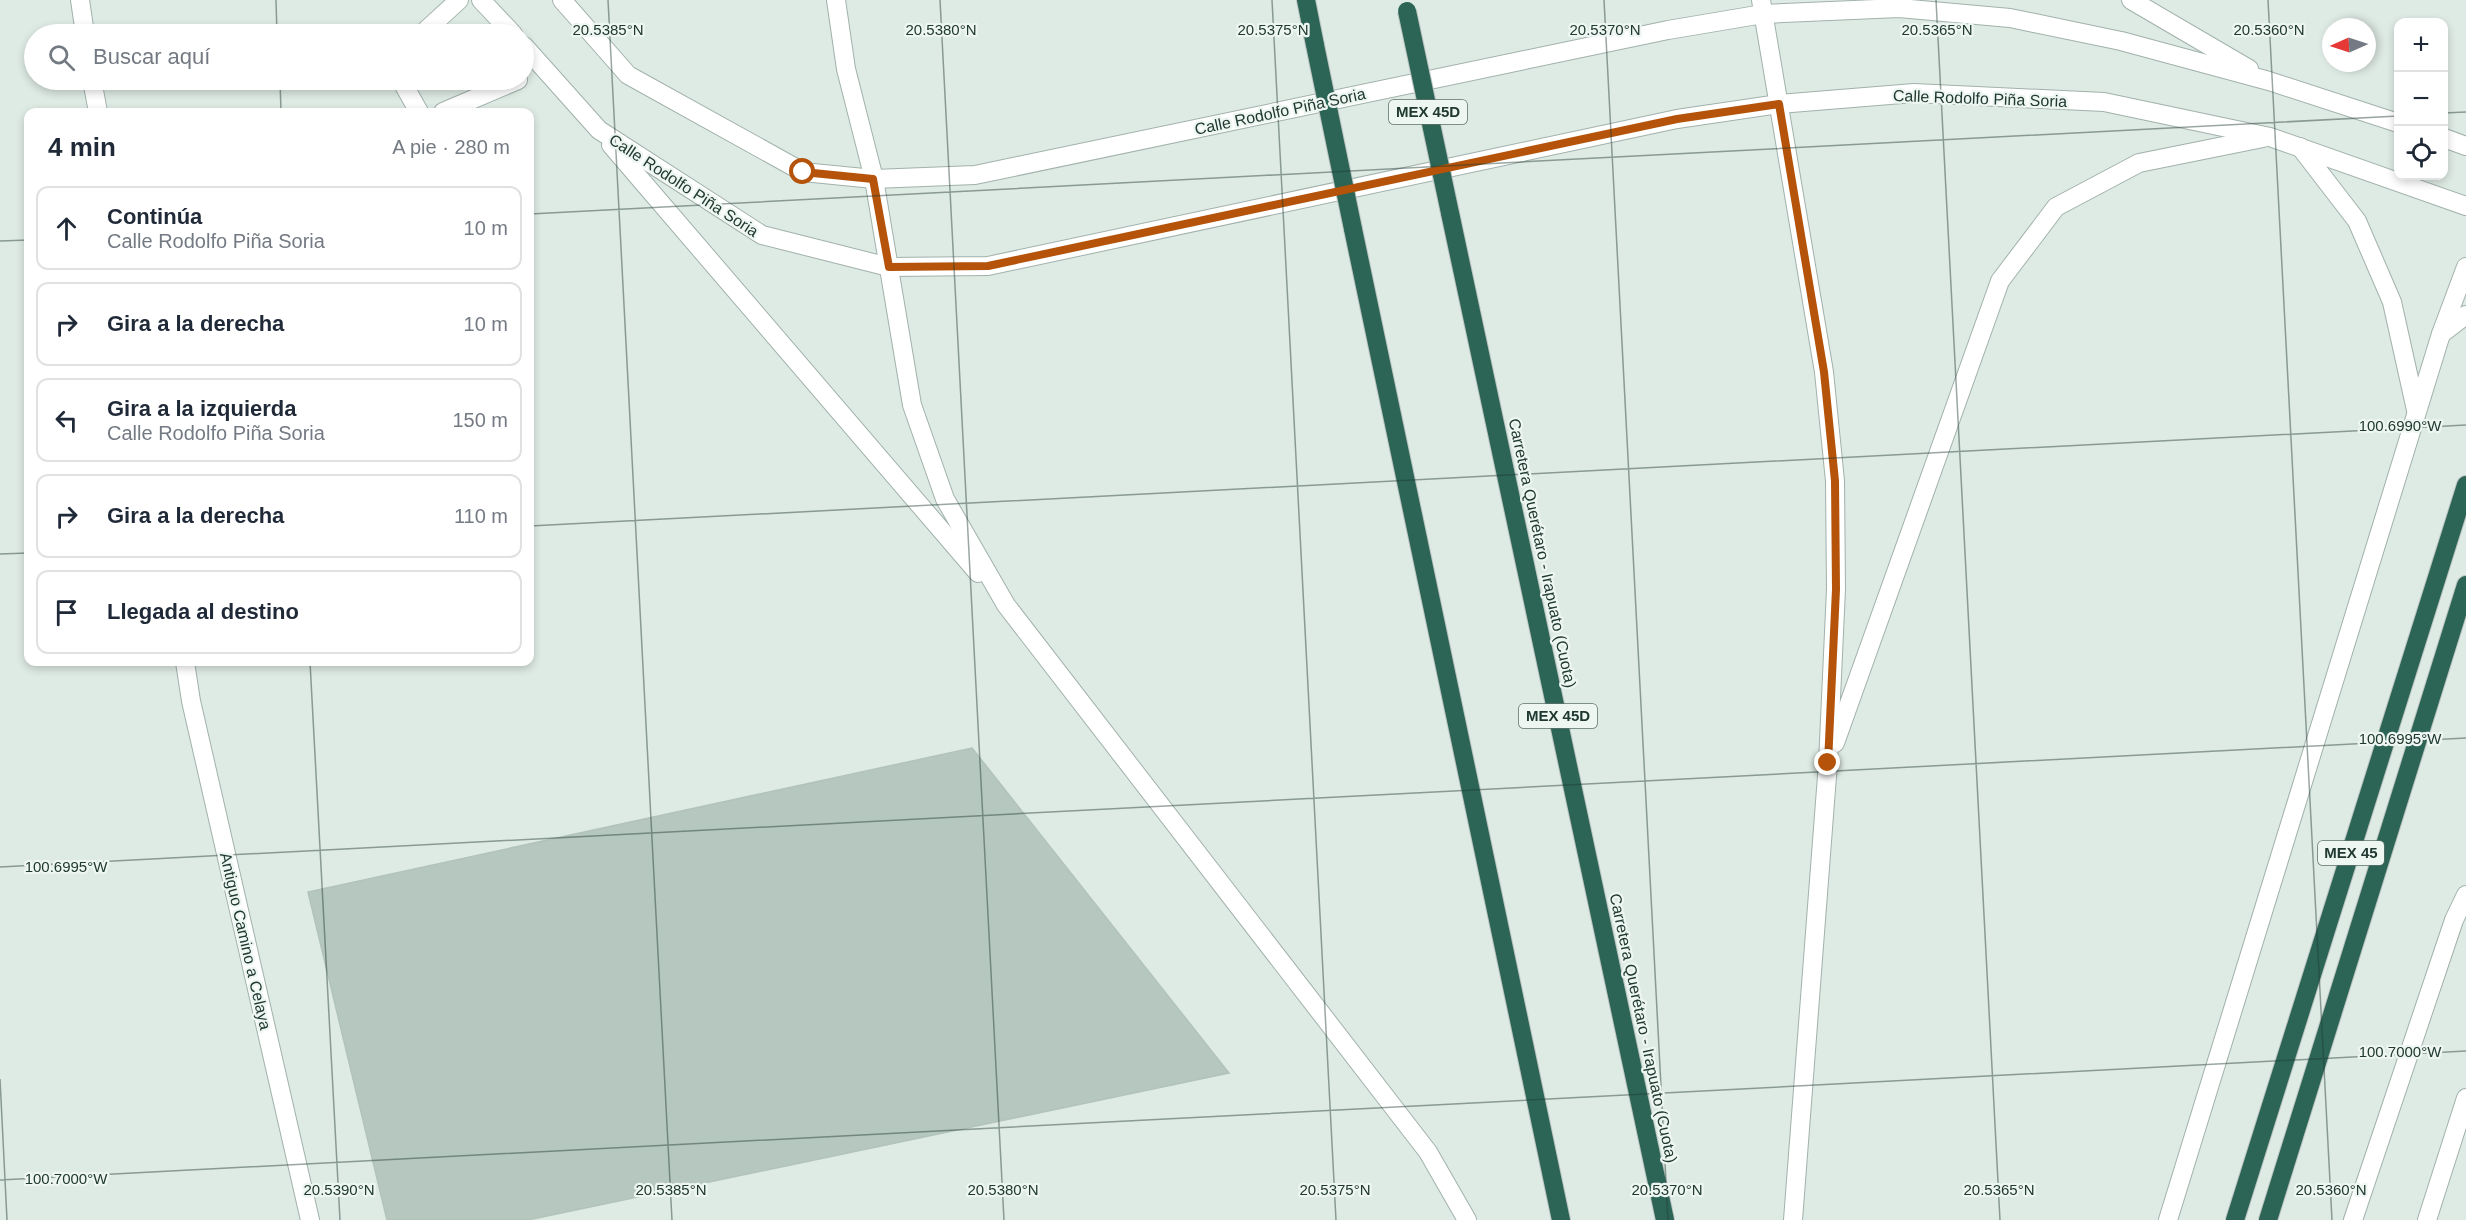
<!DOCTYPE html>
<html lang="es">
<meta charset="utf-8">
<style>
body{margin:0;font-family:Helvetica,sans-serif;background:#f6f6f7;color:#1f2937}
.controls{position:absolute;right:18px;top:18px;display:grid;overflow:hidden;border-radius:12px;box-shadow:0 3px 9px #0003}
.controls button{width:54px;height:54px;display:grid;place-items:center;padding:0;border:0;border-bottom:2px solid #e0e1e3;background:#fff;color:#1f2937;font:30px sans-serif}
.compass{position:absolute;left:2322px;top:18px;width:54px;height:54px;border-radius:50%;background:#fff;box-shadow:0 3px 9px #0003;rotate:267deg}
.stop{position:absolute;width:18px;height:18px;margin:-14px;border:4px solid #b45309;border-radius:50%;background:#fff}
.stop.end{background:#b45309;border-color:#fff;box-shadow:0 2px 6px #0008}
.list{margin:0;padding:0;list-style:none}
h2{display:flex;justify-content:space-between;align-items:center;height:78px;margin:0;padding:0 24px;font-size:26px}
h2 small{font-size:20px;font-weight:400;color:#747a83}
.list li{display:grid;grid-template-columns:39px 1fr auto;gap:18px;align-items:center;box-sizing:border-box;height:84px;margin:0 12px 12px;padding:0 12px;border:2px solid #e0e1e3;border-radius:12px}
.list b{display:block;font-size:22px;white-space:nowrap}
.list p{margin:0;font-size:20px;white-space:nowrap;color:#747a83}
.list em{font-size:20px;font-style:normal;color:#747a83}
.icon{flex:none;width:33px;height:33px;fill:none;stroke:currentColor;stroke-width:2;stroke-linecap:round;stroke-linejoin:round}
.map{position:relative;flex:none;width:2466px;height:1220px;overflow:hidden}
.search{position:absolute;background:#fff;box-shadow:0 3px 9px #0003;left:24px;top:24px;width:510px;height:66px;display:flex;align-items:center;gap:15px;box-sizing:border-box;padding:0 21px;border-radius:33px;color:#747a83;font-size:22px}
.panel{position:absolute;background:#fff;box-shadow:0 3px 9px #0003;left:24px;top:108px;width:510px;height:558px;border-radius:12px}
.map>svg:first-child{display:block}
.building{fill:#b6c7bf;stroke:#b1c3ba;stroke-width:1.5}
.lines{fill:none;stroke-linecap:round;stroke-linejoin:round}
.minor-casing{stroke:#a1b1ab;stroke-width:20}
.highway-casing{stroke:#bcc4c1;stroke-width:20}
.minor{stroke:#fff;stroke-width:18}
.highway{stroke:#2c6556;stroke-width:18}
.highway-bridge-casing{stroke:#bcc4c1;stroke-width:20;stroke-linecap:butt}
.highway-bridge{stroke:#2c6556;stroke-width:18}
.route{stroke:#b45309;stroke-width:8}
.ticks{fill:none;stroke:#203931;stroke-width:1.5;stroke-opacity:0.45}
.labels{text-anchor:middle;stroke-width:4.5;stroke-linejoin:round;paint-order:stroke}
.shield{fill:#eef6f2;stroke:#5e726b;stroke-width:1.5}
.shield-label{font-size:15px;font-weight:bold;fill:#203931}
.street-label{font-size:16px;fill:#203931;stroke:#eef6f2}
.ticks-label{font-size:15px;text-anchor:middle;fill:#203931;stroke:#eef6f2;stroke-width:4.5;stroke-linejoin:round;paint-order:stroke}
</style>
<div class="map">
<svg width="2466" height="1220" viewBox="0 0 2466 1220">
<rect width="100%" height="100%" fill="#deeae4"/>
<polygon class="building" points="972,748 1229,1073 528,1220 387,1220 308,892"/>
<g class="lines">
<defs>
<g id="minor">
<polyline points="80,0 85,34"/>
<polyline points="481,0 513,34"/>
<polyline points="562,0 628,75 803,172 874,179 975,175 1668,30 1763,14 1899,8 2010,18 2121,41 2269,81 2398,123"/>
<polyline points="836,0 846,69 874,179 912,405 945,499 1006,605 1428,1152 1467,1220"/>
<polyline points="1761,0 1824,372 1835,481 1836,589 1828,763 1793,1220"/>
<polyline points="2131,0 2249,69"/>
<polyline points="422,34 459,0"/>
<polyline points="524,46 599,130 762,235 889,267 988,266 1677,119 1779,104 1914,93 2104,102 2270,137 2466,206"/>
<polyline points="92,80 98,112"/>
<polyline points="401,80 419,112"/>
<polyline points="443,112 518,80"/>
<polyline points="2444,138 2466,146"/>
<polyline points="611,145 978,573"/>
<polyline points="2300,147 2357,221 2392,302 2416,410"/>
<polyline points="2441,334 2466,315"/>
<polyline points="185,662 191,701 310,1220"/>
<polyline points="1835,743 2000,281 2056,207 2139,163 2263,138"/>
<polyline points="2168,1220 2441,334 2466,267"/>
<polyline points="2353,1220 2454,920 2466,895"/>
<polyline points="2427,1220 2466,1098"/>
</g>
<g id="highway">
<polyline points="1306,0 1315,45"/>
<polyline points="1450,213 1665,1220"/>
<polyline points="1353,229 1561,1220"/>
<polyline points="2235,1220 2466,485"/>
<polyline points="2268,1220 2466,585"/>
</g>
</defs>
<use href="#minor" class="minor-casing"/>
<use href="#highway" class="highway-casing"/>
<use href="#minor" class="minor"/>
<use href="#highway" class="highway"/>
<defs>
<g id="highway-bridge">
<polyline points="1407,11 1450,213"/>
<polyline points="1315,45 1353,229"/>
</g>
</defs>
<use href="#highway-bridge" class="highway-bridge-casing"/>
<use href="#highway-bridge" class="highway-bridge"/>
</g>
<g class="lines">
<polyline class="route" points="803,172 873,179 889,267 988,266 1677,119 1779,104 1824,372 1835,481 1836,589 1828,763"/>
</g>
<path class="ticks" d="M276 0 277 34M608 0 672 1220M940 0 1004 1220M1272 0 1336 1220M1604 0 1668 1220M1936 0 2000 1220M2268 0 2332 1220M280 80 281 112M2444 113 2466 112M530 214 2398 116M0 241 28 240M530 526 2466 425M0 554 28 553M310 662 340 1220M0 867 2466 738M0 1079 7 1220M0 1180 2466 1051"/>
<g class="labels">
<g class="shield">
<rect x="1389" y="100" width="78" height="24" rx="4.5"/>
<rect x="1519" y="704" width="78" height="24" rx="4.5"/>
<rect x="2318" y="841" width="66" height="24" rx="4.5"/>
</g>
<g class="shield-label">
<text x="1428" y="117">MEX 45D</text>
<text x="1558" y="721">MEX 45D</text>
<text x="2351" y="858">MEX 45</text>
</g>
<g class="street-label">
<text transform="translate(1980 98) rotate(2)" y="6">Calle Rodolfo Piña Soria</text>
<text transform="translate(1280 111) rotate(-12)" y="6">Calle Rodolfo Piña Soria</text>
<text transform="translate(684 185) rotate(33)" y="6">Calle Rodolfo Piña Soria</text>
<text transform="translate(1543 553) rotate(78)" y="6">Carretera Querétaro - Irapuato (Cuota)</text>
<text transform="translate(246 941) rotate(77)" y="6">Antiguo Camino a Celaya</text>
<text transform="translate(1644 1028) rotate(78)" y="6">Carretera Querétaro - Irapuato (Cuota)</text>
</g>
</g>
<g class="ticks-label">
<text x="608" y="35">20.5385°N</text>
<text x="941" y="35">20.5380°N</text>
<text x="1273" y="35">20.5375°N</text>
<text x="1605" y="35">20.5370°N</text>
<text x="1937" y="35">20.5365°N</text>
<text x="2269" y="35">20.5360°N</text>
<text x="2400" y="431">100.6990°W</text>
<text x="2400" y="744">100.6995°W</text>
<text x="66" y="872">100.6995°W</text>
<text x="2400" y="1057">100.7000°W</text>
<text x="66" y="1184">100.7000°W</text>
<text x="339" y="1195">20.5390°N</text>
<text x="671" y="1195">20.5385°N</text>
<text x="1003" y="1195">20.5380°N</text>
<text x="1335" y="1195">20.5375°N</text>
<text x="1667" y="1195">20.5370°N</text>
<text x="1999" y="1195">20.5365°N</text>
<text x="2331" y="1195">20.5360°N</text>
</g>
</svg>
<div class="controls">
<button>+</button>
<button>−</button>
<button><svg class="icon" aria-label="locate" viewBox="0 0 24 24"><circle cx="12" cy="12" r="6"/><path d="M12 2v4M12 18v4M2 12h4M18 12h4"/></svg></button>
</div>
<svg class="compass" viewBox="-18 -18 36 36"><path d="M0-13l5 13h-10z" fill="#e53935"/><path d="M0 13l5-13h-10z" fill="#747a83"/></svg>
<div class="stop" style="left:803px;top:172px"></div>
<div class="stop end" style="left:1828px;top:763px"></div>
<div class="search"><svg class="icon" aria-label="search" viewBox="0 0 24 24"><circle cx="10" cy="10" r="6"/><path d="M15 15l6 6"/></svg>Buscar aquí</div>
<section class="panel">
<h2>4 min<small>A pie · 280 m</small></h2>
<ul class="list">
<li><svg class="icon" aria-label="ahead" viewBox="0 0 24 24"><path d="M12 20V5M6 11l6-6 6 6"/></svg><div><b>Continúa</b><p>Calle Rodolfo Piña Soria</p></div><em>10 m</em></li>
<li><svg class="icon" aria-label="right" viewBox="0 0 24 24"><path d="M7 20v-9h11M14 6l5 5-5 5"/></svg><div><b>Gira a la derecha</b></div><em>10 m</em></li>
<li><svg class="icon" aria-label="left" viewBox="0 0 24 24"><path d="M17 20v-9H6M10 6l-5 5 5 5"/></svg><div><b>Gira a la izquierda</b><p>Calle Rodolfo Piña Soria</p></div><em>150 m</em></li>
<li><svg class="icon" aria-label="right" viewBox="0 0 24 24"><path d="M7 20v-9h11M14 6l5 5-5 5"/></svg><div><b>Gira a la derecha</b></div><em>110 m</em></li>
<li><svg class="icon" aria-label="arrive" viewBox="0 0 24 24"><path d="M6 21V4h12l-3 4 3 4H6"/></svg><div><b>Llegada al destino</b></div></li>
</ul>
</section>
</div>
